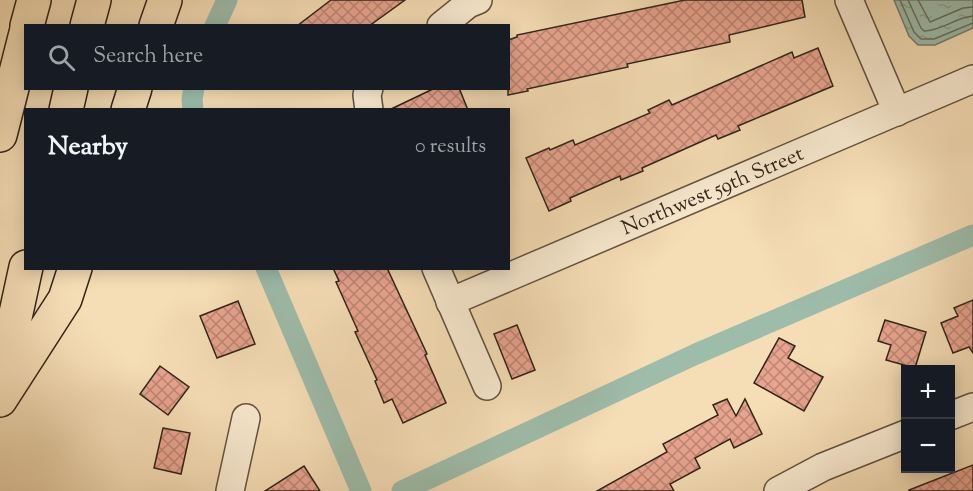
<!DOCTYPE html>
<meta charset="utf-8">
<style>
body{margin:0;font-family:"Sorts Mill Goudy",serif;background:#20242c;color:#f1f3f6}
.controls{position:absolute;right:18px;bottom:18px;display:grid;overflow:hidden;border-radius:0px;box-shadow:0 3px 15px #0003}
.controls button{width:54px;height:54px;display:grid;place-items:center;padding:0;border:0;border-bottom:2px solid #363941;background:#171b24;color:#f1f3f6;font:30px sans-serif}
.list{margin:0;padding:0;list-style:none}
h2{display:flex;justify-content:space-between;align-items:center;height:78px;margin:0;padding:0 24px;font-size:26px}
h2 small{font-size:20px;font-weight:400;color:#9ea1a6}
.icon{flex:none;width:33px;height:33px;fill:none;stroke:currentColor;stroke-width:2;stroke-linecap:round;stroke-linejoin:round}
.map{position:relative;flex:none;width:973px;height:491px;overflow:hidden}
.search{position:absolute;background:#171b24;box-shadow:0 3px 15px #0003;left:24px;top:24px;width:486px;height:66px;display:flex;align-items:center;gap:15px;box-sizing:border-box;padding:0 21px;border-radius:0px;color:#9ea1a6;font-size:22px}
.panel{position:absolute;background:#171b24;box-shadow:0 3px 15px #0003;left:24px;top:108px;width:486px;height:162px;border-radius:0px}
.map>svg:first-child{display:block}
.water{fill:url(#water-ripples);stroke:#727f70;stroke-width:1.5}
.lines{fill:none;stroke-linecap:round;stroke-linejoin:round}
.shore{stroke:#677061;stroke-width:1.5}
.canal{stroke:#9dbcaa;stroke-width:21}
.building{fill:url(#building-cross-hatch);stroke:#312418;stroke-width:1.5}
.minor-casing{stroke:#62523f;stroke-width:30}
.highway-casing{stroke:#312418;stroke-width:36}
.minor{stroke:#f8e9cf;stroke-width:27}
.highway{stroke:#f5ddb5;stroke-width:33}
.labels{text-anchor:middle;stroke-width:4.5;stroke-linejoin:round;paint-order:stroke}
.street-label{font-size:21px;fill:#312418;stroke:#f8e9cf}
</style>
<div class="map">
<svg width="973" height="491" viewBox="0 0 973 491">
<defs>
<pattern id="water-ripples" width="26" height="14" patternUnits="userSpaceOnUse" patternTransform="scale(1.5)"><rect width="26" height="14" fill="#9dbcaa"/><path d="M2 4q2-2 4 0t4 0M15 11q2-2 4 0t4 0" fill="none" stroke="#88a192"/></pattern>
<pattern id="building-cross-hatch" width="8" height="8" patternUnits="userSpaceOnUse" patternTransform="scale(1.5)"><rect width="8" height="8" fill="#e8a48f"/><path d="M0 0l8 8M0 8l8-8" fill="none" stroke="#bd8574"/></pattern>
</defs>
<rect width="100%" height="100%" fill="#f5ddb5"/>
<filter id="stains"><feTurbulence type="fractalNoise" baseFrequency=".00333" numOctaves="4"/><feColorMatrix values="0 0 0 0 .2 0 0 0 0 .09 0 0 0 0 .02 0 0 0 .5 -.17"/></filter>
<radialGradient id="worn" r=".72"><stop offset=".6" stop-color="#630" stop-opacity="0"/><stop offset="1" stop-color="#630" stop-opacity=".3"/></radialGradient>
<polygon class="water" points="894,0 973,0 973,28 935,45 918,45 909,36"/>
<g class="lines">
<g class="shore">
<polyline points="900,0 914,32 921,39 934,39 973,23"/>
<path d="M908 0 921 28 924 31C942 31 956 17 973 16"/>
<polyline points="918,0 930,22 963,8 973,7"/>
</g>
<g class="canal">
<polyline points="215,26 227,0"/>
<polyline points="193,110 192,99 194,88"/>
<polyline points="266,268 361,491"/>
<polyline points="402,491 696,354 973,235"/>
</g>
</g>
<g class="building">
<polygon points="331,0 405,0 369,26 297,26"/>
<polygon points="685,0 802,0 805,17 729,35 730,42 627,64 628,67 527,89 528,91 508,95 508,40 517,37 517,35"/>
<polygon points="818,48 833,86 738,126 740,130 718,139 716,135 642,168 643,171 621,180 620,176 570,198 571,201 549,211 526,158 549,148 550,150 573,140 575,145 650,113 648,110 669,100 672,105 792,52 794,58"/>
<polygon points="435,88 459,88 468,110 389,110"/>
<polygon points="333,268 387,268 427,354 425,355 446,403 403,423 392,399 384,403 375,381 377,380 355,332 358,331 336,282 339,281"/>
<polygon points="973,300 973,353 969,347 953,353 941,323 958,316 954,308"/>
<polygon points="238,301 255,344 217,358 200,316"/>
<polygon points="885,320 926,332 915,368 886,360 891,345 878,341"/>
<polygon points="517,325 535,370 512,379 494,334"/>
<polygon points="779,338 795,346 788,358 823,377 804,411 754,383"/>
<polygon points="160,366 189,387 168,415 140,394"/>
<polygon points="727,399 736,416 745,399 762,434 734,448 730,439 695,458 700,468 670,484 674,491 597,491 667,452 663,444 718,415 713,405"/>
<polygon points="163,428 190,433 181,474 154,468"/>
<polygon points="973,465 973,491 909,491 909,490"/>
<polygon points="304,466 320,491 265,491"/>
</g>
<g class="lines">
<defs>
<g id="minor">
<polyline points="849,0 897,112"/>
<polyline points="441,26 468,4 478,0"/>
<polyline points="369,88 367,95 369,110"/>
<polyline points="436,268 487,386"/>
<path id="s1" d="M450 302 973 79"/>
<polyline points="950,416 973,407"/>
<polyline points="230,491 246,418"/>
<polyline points="778,491 823,467 906,434"/>
</g>
<g id="highway">
<polyline points="27,26 34,0"/>
<polyline points="87,26 94,0"/>
<polyline points="156,26 165,0"/>
<polyline points="66,110 71,88"/>
<polyline points="128,110 135,88"/>
<polyline points="0,135 26,33"/>
<polyline points="0,387 26,267"/>
<polyline points="0,400 65,299 75,268"/>
</g>
</defs>
<use href="#minor" class="minor-casing"/>
<use href="#highway" class="highway-casing"/>
<use href="#minor" class="minor"/>
<use href="#highway" class="highway"/>
</g>
<g class="labels">
<g class="street-label">
<text dy="7" stroke="none"><textPath href="#s1" startOffset="285">Northwest 59th Street</textPath></text>
</g>
</g>
<rect width="100%" height="100%" filter="url(#stains)"/>
<rect width="100%" height="100%" fill="url(#worn)"/>
</svg>
<div class="controls">
<button>+</button>
<button>−</button>
</div>
<div class="search"><svg class="icon" aria-label="search" viewBox="0 0 24 24"><circle cx="10" cy="10" r="6"/><path d="M15 15l6 6"/></svg>Search here</div>
<section class="panel">
<h2>Nearby<small>0 results</small></h2>
<ul class="list">
</ul>
</section>
</div>
